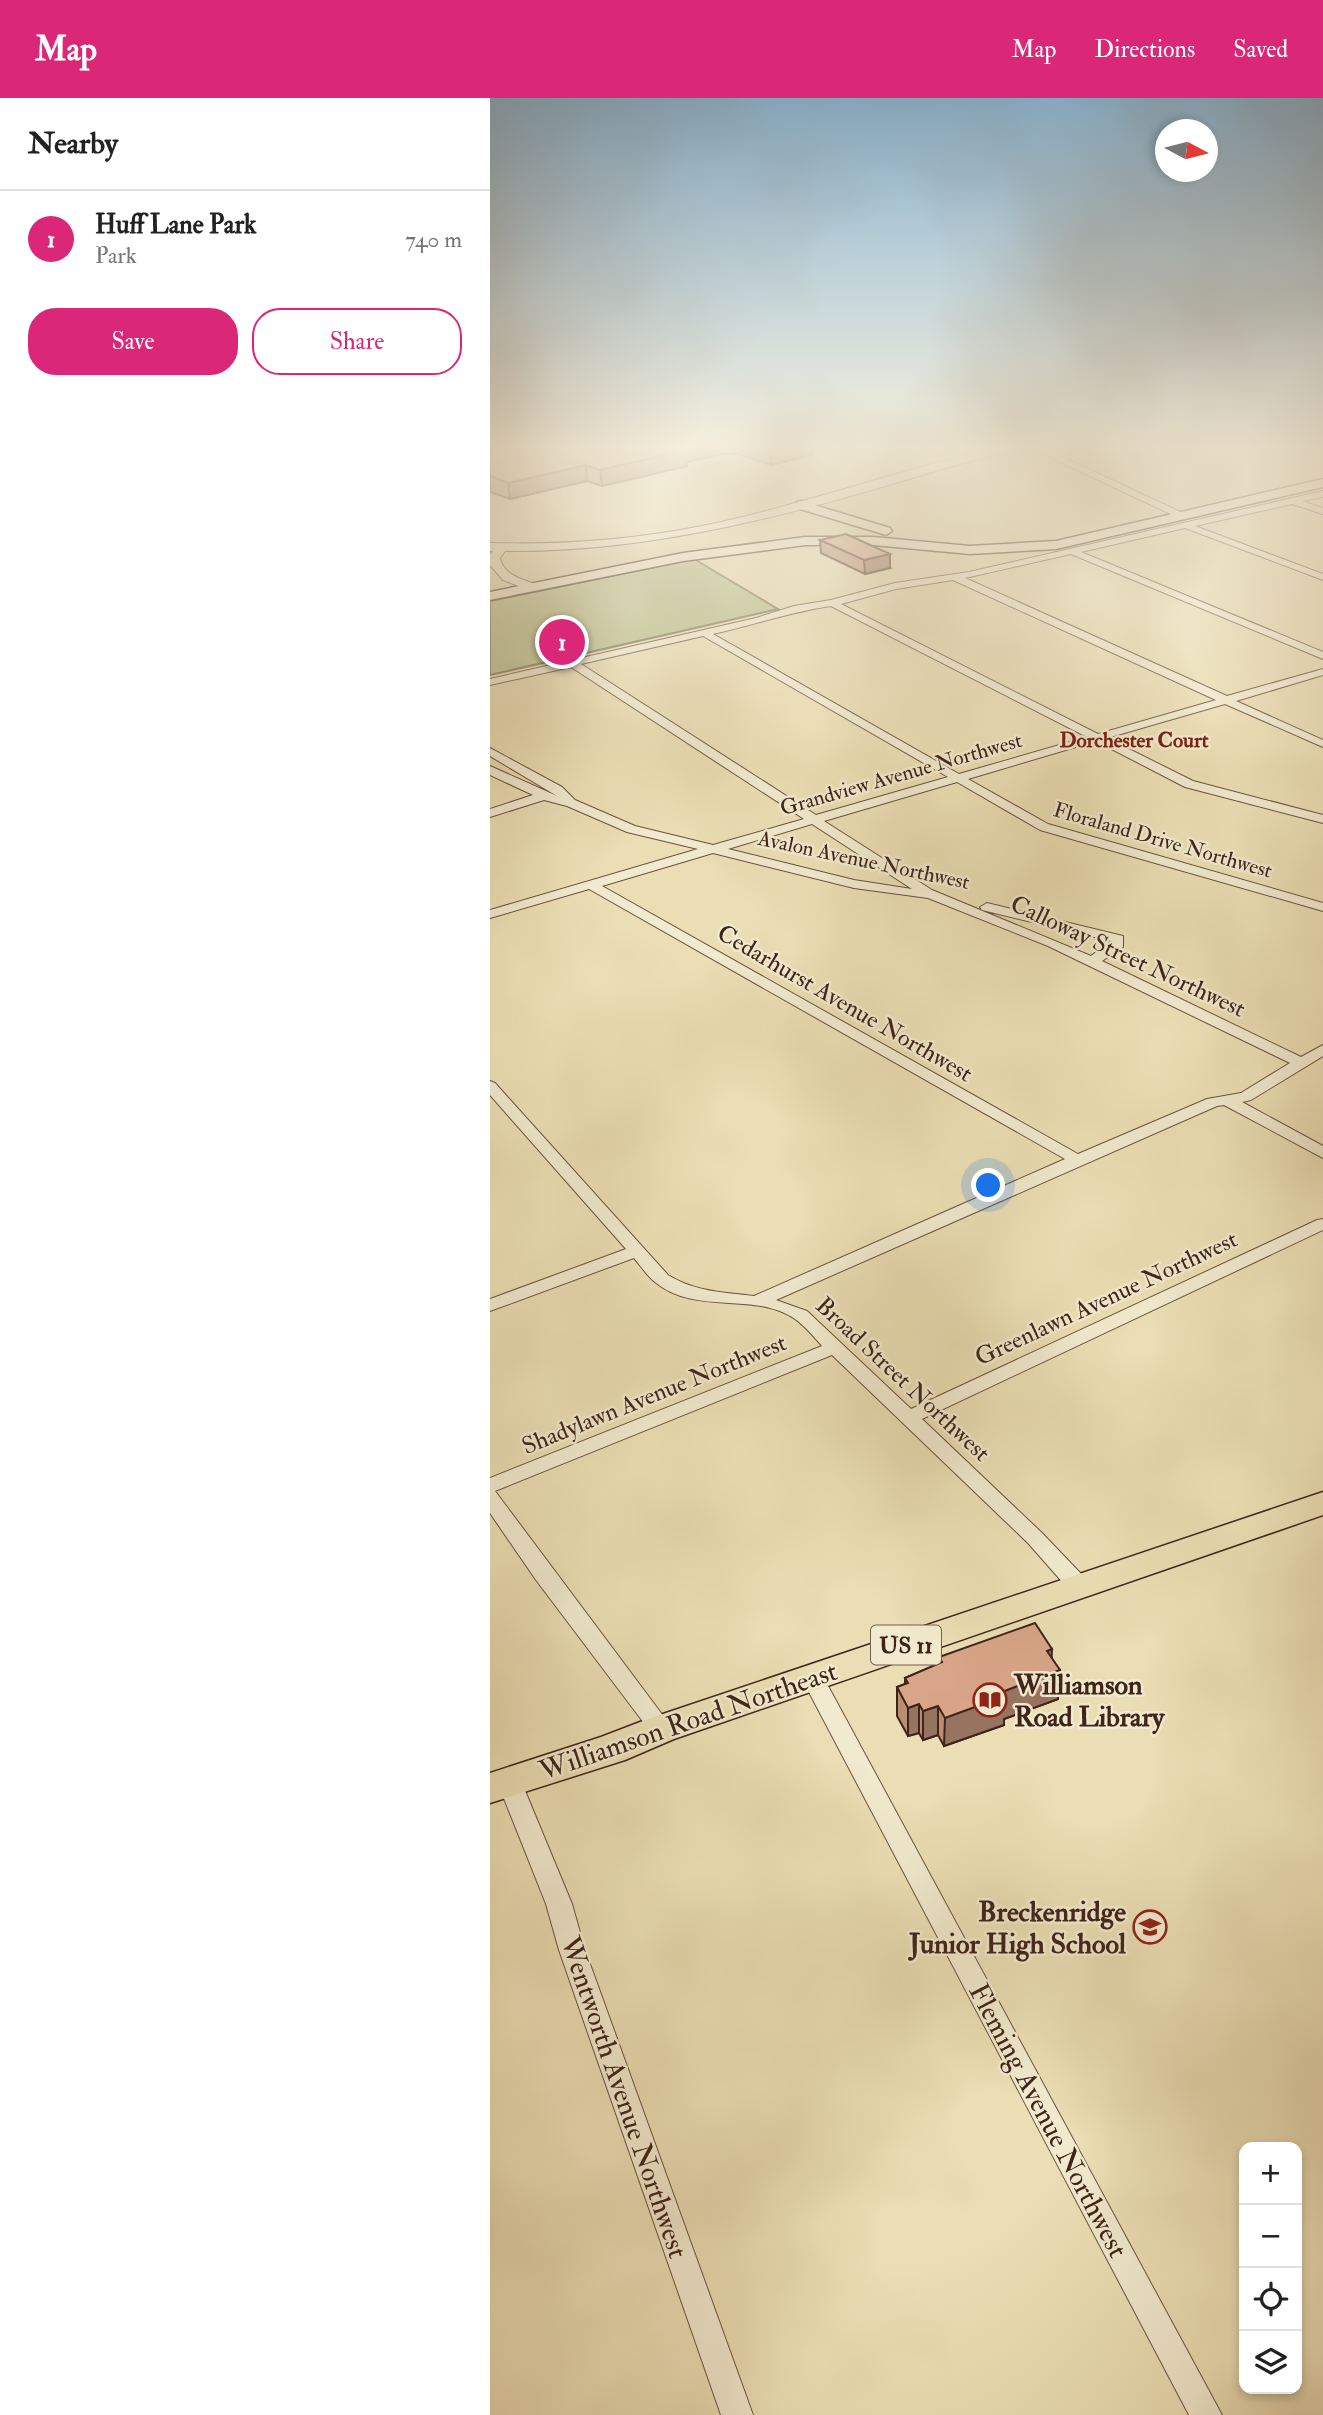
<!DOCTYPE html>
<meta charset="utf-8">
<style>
body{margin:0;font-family:"IM FELL Double Pica",serif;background:#f2f2f2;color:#222}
.controls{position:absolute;right:21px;bottom:21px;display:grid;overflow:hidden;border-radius:14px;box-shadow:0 4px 10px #0003}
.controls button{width:63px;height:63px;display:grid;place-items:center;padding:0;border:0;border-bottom:2px solid #e0e0e0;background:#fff;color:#222;font:35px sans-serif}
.compass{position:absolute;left:665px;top:21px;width:63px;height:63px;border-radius:50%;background:#fff;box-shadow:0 4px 10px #0003;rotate:97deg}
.you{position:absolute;left:499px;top:1088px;width:24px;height:24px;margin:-18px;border:5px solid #fff;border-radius:50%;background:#1a73e8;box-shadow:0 0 0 10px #1a73e833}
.badge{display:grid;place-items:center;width:46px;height:46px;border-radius:50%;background:#db2777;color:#fff;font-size:23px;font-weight:700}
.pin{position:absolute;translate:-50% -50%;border:4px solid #fff;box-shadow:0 2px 7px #0006}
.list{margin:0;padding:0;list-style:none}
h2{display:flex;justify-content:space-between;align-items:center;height:91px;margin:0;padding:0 28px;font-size:30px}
h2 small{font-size:23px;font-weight:400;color:#767676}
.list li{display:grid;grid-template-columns:46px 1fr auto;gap:21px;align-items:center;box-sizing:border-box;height:98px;padding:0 28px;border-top:2px solid #e0e0e0}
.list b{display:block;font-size:26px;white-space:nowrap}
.list p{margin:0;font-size:23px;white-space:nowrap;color:#767676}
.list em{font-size:23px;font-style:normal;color:#767676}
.actions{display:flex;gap:14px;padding:21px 28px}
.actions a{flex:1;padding:16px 0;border:2px solid #db2777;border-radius:28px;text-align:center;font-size:24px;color:#db2777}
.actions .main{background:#db2777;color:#fff}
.icon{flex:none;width:38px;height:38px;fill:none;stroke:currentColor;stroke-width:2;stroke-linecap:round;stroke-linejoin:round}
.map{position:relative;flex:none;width:833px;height:2317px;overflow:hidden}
header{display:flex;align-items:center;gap:42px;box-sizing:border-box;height:98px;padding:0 35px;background:#db2777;color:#fff}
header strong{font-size:33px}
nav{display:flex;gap:38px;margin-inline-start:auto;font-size:24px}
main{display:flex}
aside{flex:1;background:#fff}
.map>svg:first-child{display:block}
.green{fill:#b8c18c;stroke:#7c7253;stroke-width:2}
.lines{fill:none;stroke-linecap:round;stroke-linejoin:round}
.minor-casing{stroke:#6a5240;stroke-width:2}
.tertiary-casing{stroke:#6a5240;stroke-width:2}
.secondary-casing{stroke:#3f241a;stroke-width:3}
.primary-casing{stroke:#3f241a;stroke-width:3}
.minor{fill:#f2eace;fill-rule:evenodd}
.tertiary{fill:#f2eace;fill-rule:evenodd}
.secondary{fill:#f2eace;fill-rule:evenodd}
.primary{fill:#ebdeb4;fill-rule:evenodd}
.wall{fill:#ba8e75;stroke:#3f241a;stroke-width:2}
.shaded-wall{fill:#97745f;stroke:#3f241a;stroke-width:2}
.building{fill:#d8a588;stroke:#3f241a;stroke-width:2}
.labels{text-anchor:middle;stroke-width:5;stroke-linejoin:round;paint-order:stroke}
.far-neighbourhood-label{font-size:21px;font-weight:bold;fill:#7a1f14;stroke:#f2eace}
.far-street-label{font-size:21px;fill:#3f241a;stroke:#f2eace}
.shield{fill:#f2eace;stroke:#755f50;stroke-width:2}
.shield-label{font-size:23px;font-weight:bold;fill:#3f241a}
.street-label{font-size:24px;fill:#3f241a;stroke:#f2eace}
.near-poi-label{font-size:28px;font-weight:bold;fill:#3f241a;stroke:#f2eace;text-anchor:start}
.near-street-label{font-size:28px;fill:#3f241a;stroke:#f2eace}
</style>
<header>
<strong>Map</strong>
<nav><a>Map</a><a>Directions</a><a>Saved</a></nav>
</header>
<main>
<aside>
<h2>Nearby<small></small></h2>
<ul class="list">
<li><span class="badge">1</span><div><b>Huff Lane Park</b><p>Park</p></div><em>740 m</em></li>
</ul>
<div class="actions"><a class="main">Save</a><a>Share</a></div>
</aside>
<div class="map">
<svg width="833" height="2317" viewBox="0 0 833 2317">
<rect width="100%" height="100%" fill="#ebdeb4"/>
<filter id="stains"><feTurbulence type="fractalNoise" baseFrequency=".00286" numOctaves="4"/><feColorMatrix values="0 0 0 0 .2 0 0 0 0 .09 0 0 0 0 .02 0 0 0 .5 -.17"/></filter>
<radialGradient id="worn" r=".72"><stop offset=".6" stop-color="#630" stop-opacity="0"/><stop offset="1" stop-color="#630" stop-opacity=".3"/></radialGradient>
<polygon class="green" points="204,461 288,511 0,577 0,503"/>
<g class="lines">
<defs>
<g id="minor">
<path d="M833 393V399L812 403 833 410V416L802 406 705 428 833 476V482L695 430 591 454 833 554V561L581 456 475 480 737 598 833 571V577L746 603 833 642V649L735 606 617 640 703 683 833 717V725L695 689 606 643 478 681 558 726 833 805V813L550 732 467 684 334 723 442 792 601 858 621 843 492 812 490 809 497 805 633 838V849L612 863 811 959 833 947V958L761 1002 752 1004 833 1048V1060L734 1007 727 1008 286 1202 317 1213 421 1311 827 1122 833 1121V1132L432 1321 552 1435 598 1483 601 1489 598 1495 590 1497 582 1495 538 1445 342 1257 5 1393 183 1631 179 1637 171 1640 163 1637 46 1482 0 1415V1380L332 1248C324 1239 315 1228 305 1221 265 1193 205 1218 165 1184 157 1178 151 1168 144 1160L0 1213V1201L136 1151 0 997V983L5 985 178 1177C206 1194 232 1194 264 1198L575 1061 99 791 0 820V812L208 751 137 734 77 708 54 702 0 719V711L43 697 0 677V668L67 698 0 658V650L72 689 85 702 145 728 223 747 314 721 81 569 0 587V581L266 520 304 508 341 502 405 485 479 474ZM463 482 726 602 608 636 351 506 406 491ZM341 508 597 639 469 676 223 536C263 527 300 514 341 508ZM213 538 458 679 326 717 91 566ZM322 726 422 791 364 782 238 751ZM223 755 364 790 438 800 558 848 800 965 751 995 717 1001 588 1056 112 788Z"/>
<polygon points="322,1570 330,1573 732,2317 699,2317 311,1579 314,1573"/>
<polygon points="19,1673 27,1676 31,1683 82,1806 95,1852 263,2317 231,2317 69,1852 56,1806 7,1683 11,1676"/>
</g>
<g id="tertiary">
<path d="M515 348H535C526 354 474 364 459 369 315 413 167 455 15 453L10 460C14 477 31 481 45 486L47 489 41 493 13 482 0 467V457L3 453H0V445C72 447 141 442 212 428 314 407 413 370 515 348Z"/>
<polygon points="536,348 549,348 699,418 689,420"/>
</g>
<g id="secondary">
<polygon points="833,381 833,389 566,451 480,456 383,447 315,447 193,463 0,502 0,494 193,455 315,439 383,439 480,448 566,443"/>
<polygon points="311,403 400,430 402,433 396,437 307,410 307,404"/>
</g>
<polygon id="primary" points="833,1394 833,1417 184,1641 135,1662 0,1705 0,1675 111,1639 158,1621"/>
</defs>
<use href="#minor" class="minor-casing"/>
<use href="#tertiary" class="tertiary-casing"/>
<use href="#secondary" class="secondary-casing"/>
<use href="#primary" class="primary-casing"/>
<use href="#minor" class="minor"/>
<use href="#tertiary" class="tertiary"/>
<use href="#secondary" class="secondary"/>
<use href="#primary" class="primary"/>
</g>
<g class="wall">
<polygon points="0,348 323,348 324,356 281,367 249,356 232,356 196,364 197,368 112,388 97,383 20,401 0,394"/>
<polygon points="330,442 400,470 375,476 331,455"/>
<polygon points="449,1559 562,1560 568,1601 514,1621 514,1627 454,1648 448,1637 433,1642 429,1635 418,1638 407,1618 407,1589 415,1586 415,1580 449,1566"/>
</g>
<g class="shaded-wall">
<polygon points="199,348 232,348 232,356 196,364 197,368 112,388 110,372"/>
<polygon points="293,348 323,348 324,356 281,367 280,351"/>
<polygon points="96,367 97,383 20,401 18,385"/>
<polygon points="400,456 400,470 375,476 374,462"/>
<polygon points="562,1551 561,1576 570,1572 568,1601 514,1621 514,1627 454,1648 455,1620 512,1594 557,1553"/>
<polygon points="429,1606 429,1635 418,1638 418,1610"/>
<polygon points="448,1608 448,1637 433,1642 433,1613"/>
</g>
<g class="building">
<polygon points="0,348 199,348 190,350 196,352 110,372 96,367 18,385 0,378"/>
<polygon points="270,348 293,348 280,351"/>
<polygon points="356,436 400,456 374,462 330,442"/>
<polygon points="545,1525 562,1551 557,1553 570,1572 512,1594 515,1598 455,1620 448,1608 433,1613 429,1606 418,1610 407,1589 418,1585 415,1580 452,1564 449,1559"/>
</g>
<linearGradient id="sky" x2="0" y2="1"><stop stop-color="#8ab6d5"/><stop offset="0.52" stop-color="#f6f0dd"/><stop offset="1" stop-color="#f6f0dd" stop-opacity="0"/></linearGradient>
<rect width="833" height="672" fill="url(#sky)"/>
<defs>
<symbol id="library-ring" viewBox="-11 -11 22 22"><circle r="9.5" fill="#f2eace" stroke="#8f2418" stroke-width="1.5"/><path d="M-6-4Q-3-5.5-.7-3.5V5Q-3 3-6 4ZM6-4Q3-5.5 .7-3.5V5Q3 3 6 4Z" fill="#8f2418"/></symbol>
<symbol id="school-ring" viewBox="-11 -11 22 22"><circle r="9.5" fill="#f2eace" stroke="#8f2418" stroke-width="1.5"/><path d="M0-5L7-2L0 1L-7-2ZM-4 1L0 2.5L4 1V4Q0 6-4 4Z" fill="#8f2418"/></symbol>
</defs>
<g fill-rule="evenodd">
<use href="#library-ring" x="481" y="1583" width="38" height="38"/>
<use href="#school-ring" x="641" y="1810" width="38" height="38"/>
</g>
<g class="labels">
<g class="far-neighbourhood-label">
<text x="644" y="649">Dorchester Court</text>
</g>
<g class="far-street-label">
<text transform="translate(411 676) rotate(-16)" y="7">Grandview Avenue Northwest</text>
<text transform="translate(673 742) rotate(16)" y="7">Floraland Drive Northwest</text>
<text transform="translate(374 762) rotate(12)" y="7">Avalon Avenue Northwest</text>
</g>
<rect class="shield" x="381" y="1527.5" width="70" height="39" rx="5"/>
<g class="shield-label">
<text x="416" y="1555">US 11</text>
</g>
<g class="street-label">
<text transform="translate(638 858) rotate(25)" y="8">Calloway Street Northwest</text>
<text transform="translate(355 905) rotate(30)" y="8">Cedarhurst Avenue Northwest</text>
<text transform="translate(616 1200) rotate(-25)" y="8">Greenlawn Avenue Northwest</text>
<text transform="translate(413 1281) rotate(43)" y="8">Broad Street Northwest</text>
<text transform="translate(164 1296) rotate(-22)" y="8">Shadylawn Avenue Northwest</text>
</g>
<g class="near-poi-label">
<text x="524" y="1596">Williamson<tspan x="524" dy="32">Road Library</tspan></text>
<text x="636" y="1823" text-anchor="end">Breckenridge<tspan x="636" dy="32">Junior High School</tspan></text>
</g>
<g class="near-street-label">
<text transform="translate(198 1622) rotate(-19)" y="10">Williamson Road Northeast</text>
<text transform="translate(135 1999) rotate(71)" y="10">Wentworth Avenue Northwest</text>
<text transform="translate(559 2022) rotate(62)" y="10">Fleming Avenue Northwest</text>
</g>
</g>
<rect width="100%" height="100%" filter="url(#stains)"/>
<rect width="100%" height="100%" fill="url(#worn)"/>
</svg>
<div class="controls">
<button>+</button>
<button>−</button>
<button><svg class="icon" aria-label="locate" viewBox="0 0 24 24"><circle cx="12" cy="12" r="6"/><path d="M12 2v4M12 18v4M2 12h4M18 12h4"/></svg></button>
<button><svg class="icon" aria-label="layers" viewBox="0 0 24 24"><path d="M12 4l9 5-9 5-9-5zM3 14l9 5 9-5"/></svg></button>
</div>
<svg class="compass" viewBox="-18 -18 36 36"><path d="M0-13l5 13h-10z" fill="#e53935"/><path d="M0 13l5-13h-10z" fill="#767676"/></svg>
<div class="you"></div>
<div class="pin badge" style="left:72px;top:544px">1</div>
</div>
</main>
